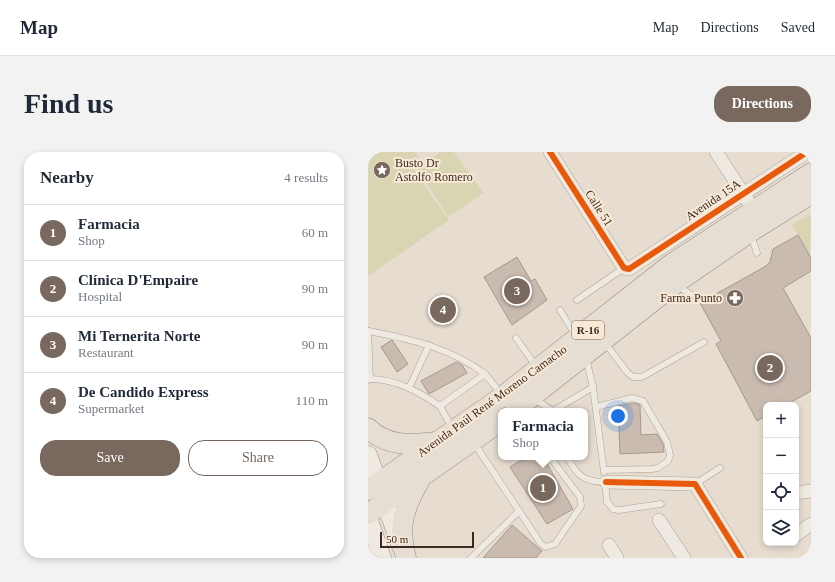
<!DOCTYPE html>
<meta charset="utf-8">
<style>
body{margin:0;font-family:Georgia,serif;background:#f2f2f3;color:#1f2937}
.controls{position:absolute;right:12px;bottom:12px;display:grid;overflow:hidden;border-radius:8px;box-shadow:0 2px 6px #0003}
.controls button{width:36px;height:36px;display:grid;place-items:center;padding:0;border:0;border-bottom:1px solid #e0e1e3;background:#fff;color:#1f2937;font:20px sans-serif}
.scale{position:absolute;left:12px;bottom:10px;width:94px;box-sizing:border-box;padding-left:4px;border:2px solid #3c291f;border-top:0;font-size:11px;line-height:14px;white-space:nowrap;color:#3c291f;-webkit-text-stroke:3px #f7e9d6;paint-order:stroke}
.you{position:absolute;left:250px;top:264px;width:14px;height:14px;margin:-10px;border:3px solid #fff;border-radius:50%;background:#1a73e8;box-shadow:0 0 0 6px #1a73e833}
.badge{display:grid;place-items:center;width:26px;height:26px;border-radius:50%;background:#78685d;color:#fff;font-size:13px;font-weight:700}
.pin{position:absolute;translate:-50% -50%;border:2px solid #fff;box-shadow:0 1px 4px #0006}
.popup{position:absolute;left:130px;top:256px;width:90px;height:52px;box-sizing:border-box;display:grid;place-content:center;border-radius:8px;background:#fff;filter:drop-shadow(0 1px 3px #0005);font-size:13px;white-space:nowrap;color:#747a83}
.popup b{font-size:15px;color:#1f2937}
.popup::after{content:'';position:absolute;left:50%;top:100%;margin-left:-8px;border:8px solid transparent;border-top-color:#fff}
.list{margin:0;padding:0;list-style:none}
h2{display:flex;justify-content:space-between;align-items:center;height:52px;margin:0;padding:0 16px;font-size:17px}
h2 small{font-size:13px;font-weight:400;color:#747a83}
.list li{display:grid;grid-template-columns:26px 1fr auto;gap:12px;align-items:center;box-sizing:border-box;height:56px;padding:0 16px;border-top:1px solid #e0e1e3}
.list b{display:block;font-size:15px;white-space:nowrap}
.list p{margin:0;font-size:13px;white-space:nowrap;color:#747a83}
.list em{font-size:13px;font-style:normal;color:#747a83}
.actions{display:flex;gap:8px;padding:12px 16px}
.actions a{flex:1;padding:9px 0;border:1px solid #78685d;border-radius:16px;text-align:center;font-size:14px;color:#78685d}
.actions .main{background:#78685d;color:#fff}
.icon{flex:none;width:22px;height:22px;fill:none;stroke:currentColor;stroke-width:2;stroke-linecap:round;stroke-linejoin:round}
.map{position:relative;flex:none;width:443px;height:406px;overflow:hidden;border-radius:16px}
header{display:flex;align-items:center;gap:24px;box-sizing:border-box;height:56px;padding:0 20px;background:#fff;border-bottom:1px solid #e0e1e3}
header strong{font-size:19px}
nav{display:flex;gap:22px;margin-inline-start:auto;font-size:14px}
.intro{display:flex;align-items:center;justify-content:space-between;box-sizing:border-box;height:96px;padding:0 24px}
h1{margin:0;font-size:28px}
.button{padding:10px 18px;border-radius:16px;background:#78685d;color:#fff;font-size:14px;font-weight:700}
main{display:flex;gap:24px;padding:0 24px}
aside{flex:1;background:#fff;border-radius:16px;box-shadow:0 2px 6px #0003}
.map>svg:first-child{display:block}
.green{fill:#d9d5b2}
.building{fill:#cabbb1;stroke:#a7988e}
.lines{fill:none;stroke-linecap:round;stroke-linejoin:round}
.lane-casing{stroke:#aca298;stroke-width:7}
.street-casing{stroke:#aca298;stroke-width:14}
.secondary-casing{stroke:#9c9288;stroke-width:19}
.primary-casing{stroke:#92887f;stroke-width:21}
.lane{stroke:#eee9e1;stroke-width:6}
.street{stroke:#eee9e1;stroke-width:13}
.secondary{stroke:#eee9e1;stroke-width:18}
.primary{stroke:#e6ded3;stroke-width:20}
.cycleway-casing{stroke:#f7e9d6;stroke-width:8}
.cycleway{stroke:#e8590c;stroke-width:6}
.labels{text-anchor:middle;stroke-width:4;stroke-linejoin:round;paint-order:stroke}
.shield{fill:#f7e9d6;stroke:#746356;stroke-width:1}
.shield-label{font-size:11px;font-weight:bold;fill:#3c291f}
.poi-label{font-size:12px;fill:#3c291f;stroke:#f7e9d6;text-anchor:start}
.street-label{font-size:12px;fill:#3c291f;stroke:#f7e9d6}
</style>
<header>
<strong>Map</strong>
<nav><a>Map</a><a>Directions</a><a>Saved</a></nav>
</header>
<div class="intro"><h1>Find us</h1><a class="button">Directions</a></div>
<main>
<aside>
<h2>Nearby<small>4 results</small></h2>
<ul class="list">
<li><span class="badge">1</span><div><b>Farmacia</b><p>Shop</p></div><em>60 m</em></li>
<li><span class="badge">2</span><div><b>Clínica D'Empaire</b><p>Hospital</p></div><em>90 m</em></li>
<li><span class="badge">3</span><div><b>Mi Ternerita Norte</b><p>Restaurant</p></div><em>90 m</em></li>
<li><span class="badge">4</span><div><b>De Candido Express</b><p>Supermarket</p></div><em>110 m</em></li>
</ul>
<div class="actions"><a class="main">Save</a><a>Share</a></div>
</aside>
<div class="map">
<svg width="443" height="406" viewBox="0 0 443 406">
<rect width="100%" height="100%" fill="#e6ddd0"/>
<g class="green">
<polygon points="0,0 47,0 53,9 44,15 81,68 0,124"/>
<polygon points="73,0 86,0 116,41 80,65 49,16"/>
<polygon points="441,62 443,65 442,105 424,73"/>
</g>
<g class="building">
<polygon points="430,83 443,106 443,119 415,136 443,186 443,239 418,253 398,253 398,264 389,269 348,192 353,189 332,151 398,114 402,110 405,97"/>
<polygon points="149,105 163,129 167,127 179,148 144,173 116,125"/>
<polygon points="24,188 40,212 29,220 13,195"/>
<polygon points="88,210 94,213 99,221 61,242 53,229"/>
<polygon points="266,251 272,253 273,283 289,282 295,292 296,300 252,302 250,254"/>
<polygon points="158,305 175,305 205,357 179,372 142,315"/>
<polygon points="144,373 174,399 168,406 115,406"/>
</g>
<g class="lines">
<defs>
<g id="lane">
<polyline points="383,83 389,101"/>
<polyline points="310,134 323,143"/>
<polyline points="209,148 256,116"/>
<polyline points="192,158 208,184"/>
<polyline points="0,179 2,227 0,228"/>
<path d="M1 179C42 187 83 196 117 222"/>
<polyline points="148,186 168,214"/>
<polyline points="237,191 259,220 265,225 274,225 336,190"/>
<path d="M2 227C28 227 51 240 72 254"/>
<polyline points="225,235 236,320"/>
<polyline points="41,236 61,193"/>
<polyline points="165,246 185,259 225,235 218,206"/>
<polyline points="228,255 264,246 275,249 299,290 302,303 300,309 290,316 284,317 236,318"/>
<polyline points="84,276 72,254 117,222 134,243"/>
<polyline points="106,291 173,392 178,395 187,392 213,354 212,345 182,305"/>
<path d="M199 305C210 324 215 330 238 330"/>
<polyline points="237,329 239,350 245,357 251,358 293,352"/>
<polyline points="327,332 352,316"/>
<polyline points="103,406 150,360"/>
</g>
<g id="street">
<polyline points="182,0 256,116 261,117 439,0"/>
<polyline points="348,0 390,64"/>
<polyline points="238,330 327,332 373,406"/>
<polyline points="428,341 443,339"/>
<polyline points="291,368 316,406"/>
<polyline points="428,383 443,372"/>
<polyline points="241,393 249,406"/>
</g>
<g id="secondary">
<polyline points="0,303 33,394"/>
<polyline points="0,366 14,406"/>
</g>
<g id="primary">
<polyline points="146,259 308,131 382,80 443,42"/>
<path d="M0 276C19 295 44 293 68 290"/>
<polyline points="0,338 135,244 302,113 443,21"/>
<polyline points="0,362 133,269"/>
<path d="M38 406C30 375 35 357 51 330"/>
</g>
</defs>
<use href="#lane" class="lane-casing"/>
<use href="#street" class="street-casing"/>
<use href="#secondary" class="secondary-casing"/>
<use href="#primary" class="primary-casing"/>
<use href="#lane" class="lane"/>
<use href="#street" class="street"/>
<use href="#secondary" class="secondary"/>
<use href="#primary" class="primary"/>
<defs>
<g id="cycleway">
<polyline points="182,0 256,116 261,117 439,0"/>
<polyline points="238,330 327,332 373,406"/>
</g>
</defs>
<use href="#cycleway" class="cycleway-casing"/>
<use href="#cycleway" class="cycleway"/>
</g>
<defs>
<symbol id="sight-disc" viewBox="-11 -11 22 22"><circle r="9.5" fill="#78685d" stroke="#f7e9d6"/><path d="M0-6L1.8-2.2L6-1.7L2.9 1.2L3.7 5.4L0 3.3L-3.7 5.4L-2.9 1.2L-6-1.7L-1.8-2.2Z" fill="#fff"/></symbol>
<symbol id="pharmacy-disc" viewBox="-11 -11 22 22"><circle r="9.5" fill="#78685d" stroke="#f7e9d6"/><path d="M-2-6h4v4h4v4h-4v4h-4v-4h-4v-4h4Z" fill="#fff"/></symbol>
</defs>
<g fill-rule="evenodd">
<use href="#sight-disc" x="4" y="8" width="20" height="20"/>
<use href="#pharmacy-disc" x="357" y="136" width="20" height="20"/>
</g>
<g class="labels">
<rect class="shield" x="204" y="169" width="32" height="18" rx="3"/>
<g class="shield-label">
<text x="220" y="182">R-16</text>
</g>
<g class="poi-label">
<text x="27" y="15">Busto Dr<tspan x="27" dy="14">Astolfo Romero</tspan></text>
<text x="354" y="150" text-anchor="end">Farma Punto</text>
</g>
<g class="street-label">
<text transform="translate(345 48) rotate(-34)" y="4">Avenida 15A</text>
<text transform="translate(231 56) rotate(57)" y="4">Calle 51</text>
<text transform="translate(124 249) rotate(-36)" y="4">Avenida Paúl René Moreno Camacho</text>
</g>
</g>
</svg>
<div class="controls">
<button>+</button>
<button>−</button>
<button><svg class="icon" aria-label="locate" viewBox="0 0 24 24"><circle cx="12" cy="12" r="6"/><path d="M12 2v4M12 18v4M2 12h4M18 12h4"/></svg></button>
<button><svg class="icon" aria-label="layers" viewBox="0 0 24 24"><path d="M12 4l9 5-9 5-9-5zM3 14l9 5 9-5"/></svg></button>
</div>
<div class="scale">50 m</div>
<div class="you"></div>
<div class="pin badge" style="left:175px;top:336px">1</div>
<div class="popup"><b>Farmacia</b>Shop</div>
<div class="pin badge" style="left:402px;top:216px">2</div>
<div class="pin badge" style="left:149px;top:139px">3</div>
<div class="pin badge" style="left:75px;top:158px">4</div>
</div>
</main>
